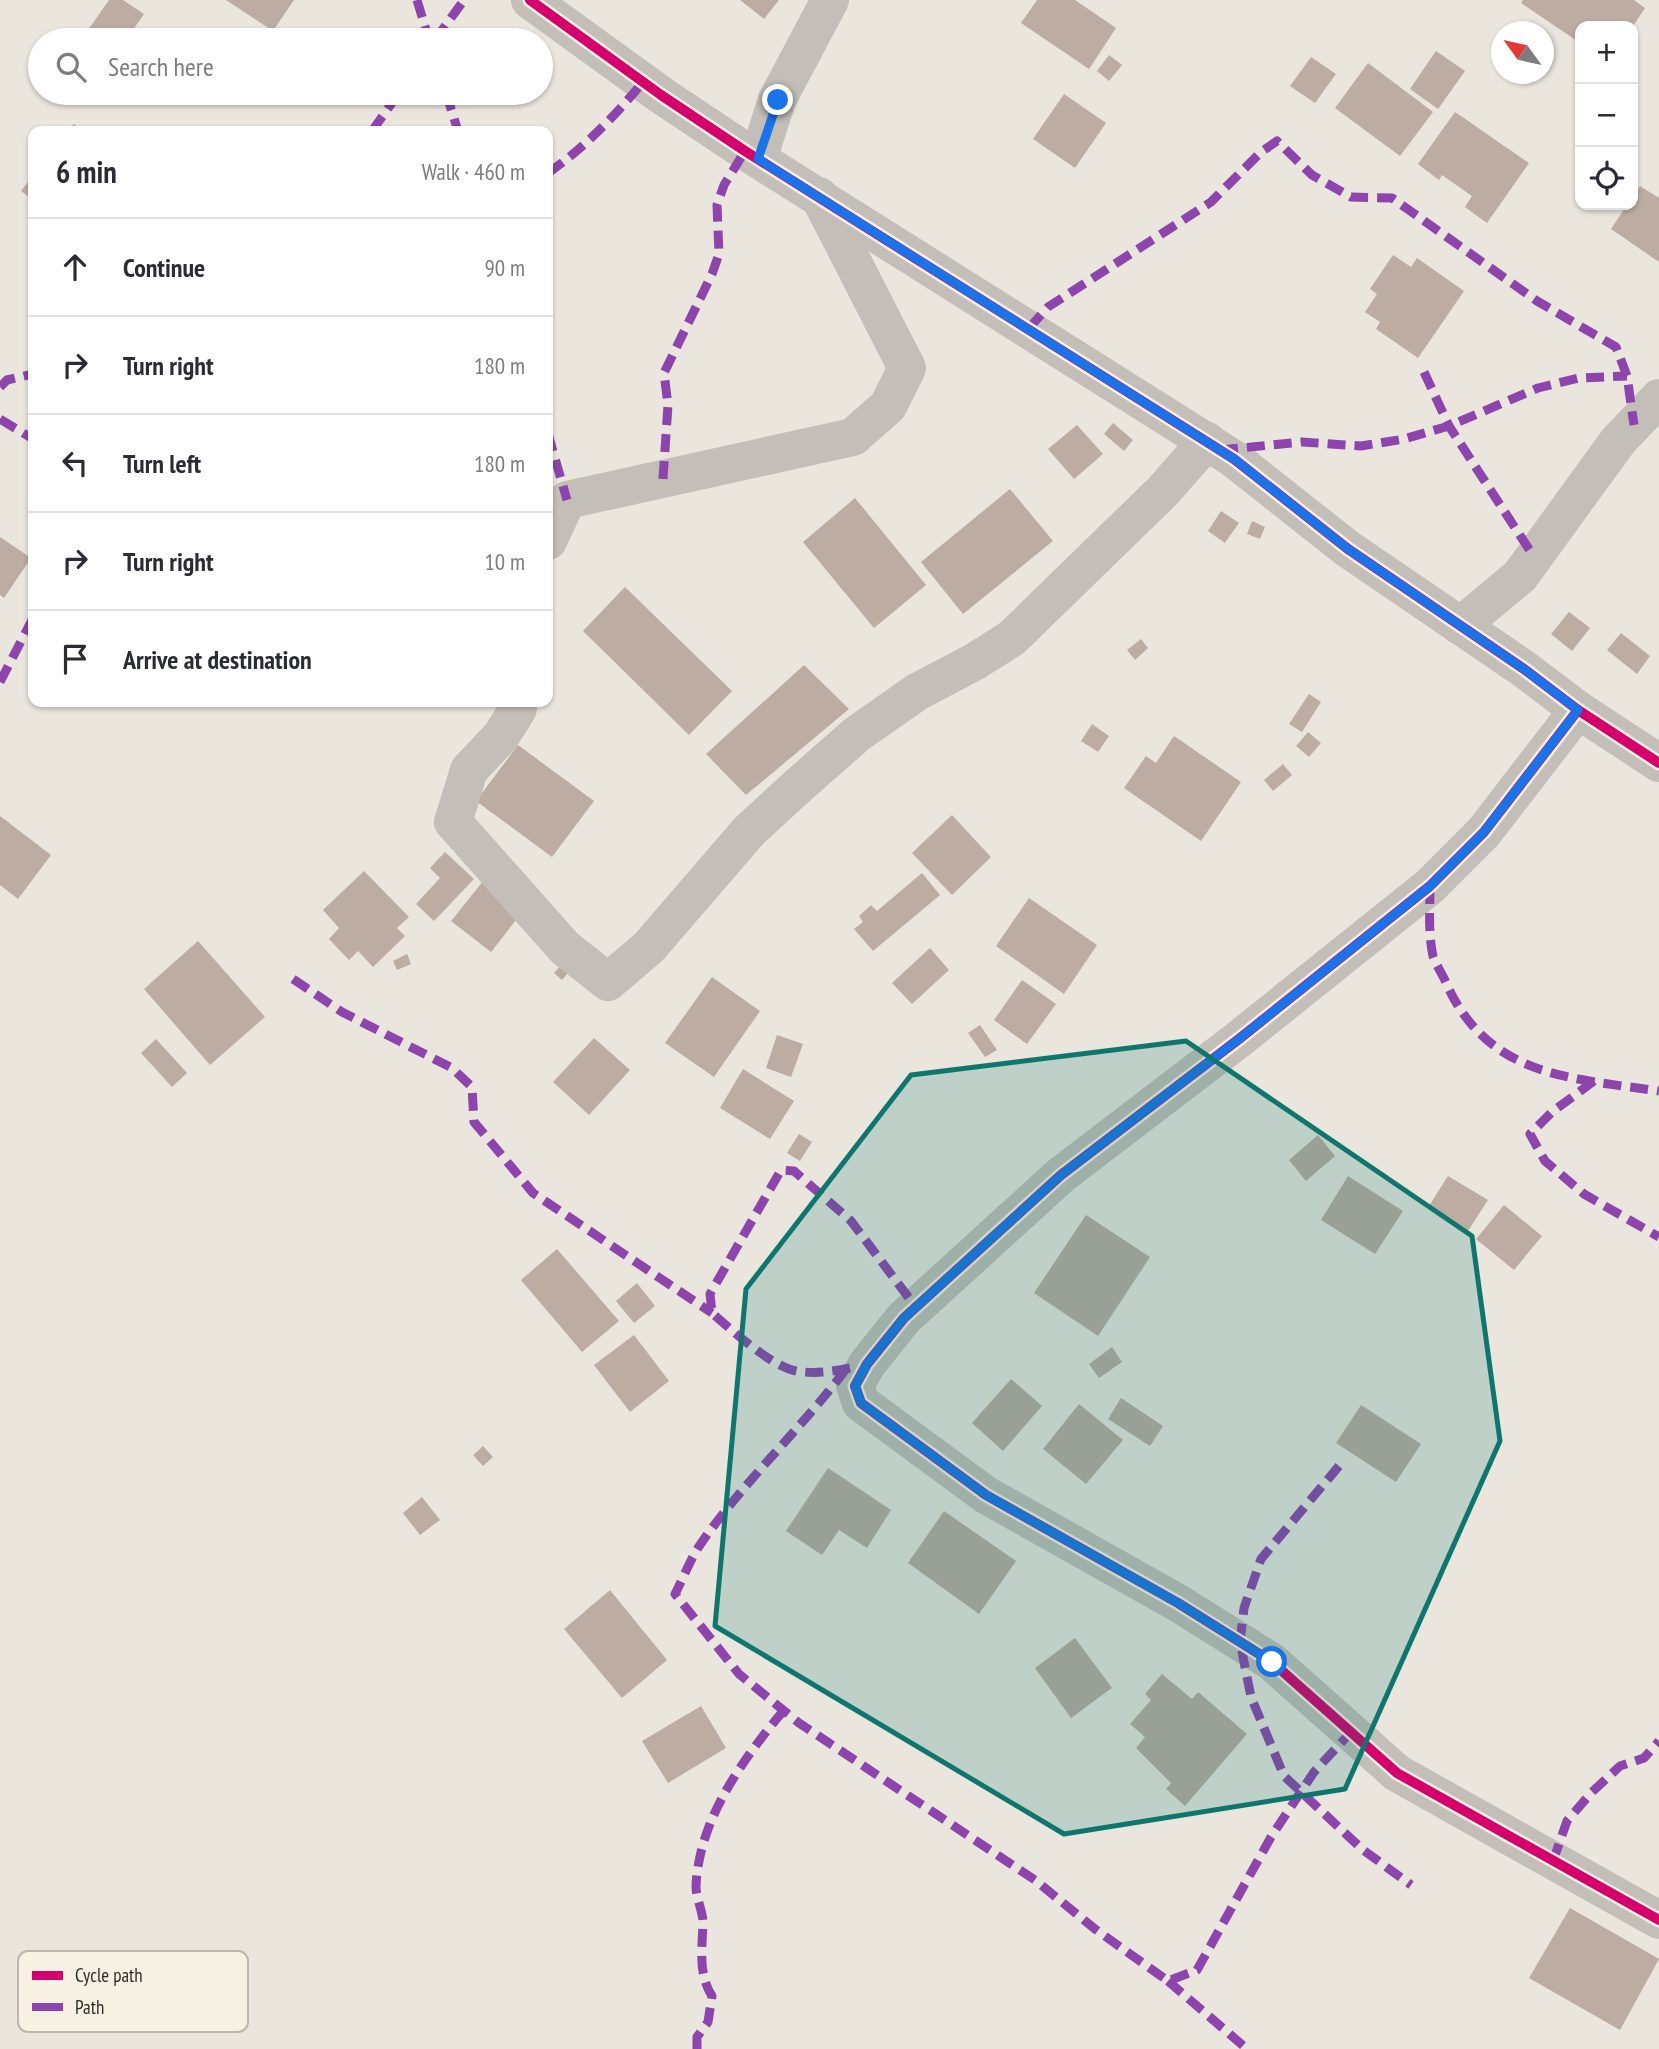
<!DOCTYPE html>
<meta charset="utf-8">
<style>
body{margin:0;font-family:"PT Sans Narrow",sans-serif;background:#f2f2f3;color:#2b2b33}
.controls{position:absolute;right:21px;top:21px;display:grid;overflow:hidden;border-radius:14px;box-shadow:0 2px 5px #0004}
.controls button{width:63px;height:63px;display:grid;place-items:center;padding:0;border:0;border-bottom:2px solid #e1e1e2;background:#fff;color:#2b2b33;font:35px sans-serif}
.compass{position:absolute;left:1491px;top:21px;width:63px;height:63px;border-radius:50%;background:#fff;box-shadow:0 2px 5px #0004;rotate:303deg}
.stop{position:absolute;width:21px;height:21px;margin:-16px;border:5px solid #1a73e8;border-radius:50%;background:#fff}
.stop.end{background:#1a73e8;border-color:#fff;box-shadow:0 2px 7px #0008}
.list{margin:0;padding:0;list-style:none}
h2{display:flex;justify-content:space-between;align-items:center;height:91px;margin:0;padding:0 28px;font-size:30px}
h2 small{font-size:23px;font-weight:400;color:#7c7c81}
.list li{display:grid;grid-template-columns:46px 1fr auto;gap:21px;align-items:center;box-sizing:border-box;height:98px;padding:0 28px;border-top:2px solid #e1e1e2}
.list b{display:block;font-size:26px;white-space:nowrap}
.list em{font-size:23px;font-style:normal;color:#7c7c81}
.icon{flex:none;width:38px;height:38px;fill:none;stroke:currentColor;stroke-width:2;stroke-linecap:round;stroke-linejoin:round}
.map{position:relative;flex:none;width:1659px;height:2049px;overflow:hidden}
.search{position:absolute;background:#fff;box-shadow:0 2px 5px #0004;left:28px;top:28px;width:525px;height:77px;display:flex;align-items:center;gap:18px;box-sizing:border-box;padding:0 24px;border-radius:38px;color:#7c7c81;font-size:26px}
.panel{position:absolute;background:#fff;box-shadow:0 2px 5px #0004;left:28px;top:126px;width:525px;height:581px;border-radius:14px}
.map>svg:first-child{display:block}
.building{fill:#bcaca1}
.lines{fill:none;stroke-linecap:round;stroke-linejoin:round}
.minor{stroke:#c3beb7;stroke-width:38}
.quiet{stroke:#8e44ad;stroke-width:9;stroke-dasharray:18 9;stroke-linecap:butt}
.cycleway-casing{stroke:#f7f1e4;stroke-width:15}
.cycleway{stroke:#d6006c;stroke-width:10}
.route{stroke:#1a73e8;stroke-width:9}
.marked{fill:#0f766e;fill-opacity:0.2;stroke:#0f766e;stroke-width:5;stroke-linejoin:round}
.key{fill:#f7f1e4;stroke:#bcb6ab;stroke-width:2}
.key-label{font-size:19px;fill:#322b26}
</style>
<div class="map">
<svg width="1659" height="2049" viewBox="0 0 1659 2049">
<rect width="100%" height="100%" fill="#eae6de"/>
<g class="building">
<polygon points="109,0 123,0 144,14 126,40 81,40"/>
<polygon points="226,0 294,0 273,31"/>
<polygon points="740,0 779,0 764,19"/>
<polygon points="1037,0 1075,0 1116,28 1089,69 1021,23"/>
<polygon points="1523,0 1634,0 1645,8 1633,26 1580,26 1580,43 1521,3"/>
<polygon points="1436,51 1465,71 1438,109 1410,89"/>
<polygon points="1109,55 1122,65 1109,81 1097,71"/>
<polygon points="1311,57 1336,74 1315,103 1290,86"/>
<polygon points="1368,63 1433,112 1400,156 1335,108"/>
<polygon points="1064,94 1106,123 1075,168 1033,139"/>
<polygon points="1455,112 1529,163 1487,223 1465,207 1472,196 1442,175 1439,180 1418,164"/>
<polygon points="74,124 83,131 67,131"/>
<polygon points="33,175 33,200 21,191"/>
<polygon points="1640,186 1659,198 1659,262 1611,229 1627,205 1633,205 1633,197"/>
<polygon points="1393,255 1411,267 1417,258 1464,291 1418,358 1376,329 1380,322 1365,312 1377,294 1370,289"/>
<polygon points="1113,423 1133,440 1124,451 1104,434"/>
<polygon points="1077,425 1103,454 1074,479 1048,449"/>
<polygon points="1010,489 1053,541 963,614 921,562"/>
<polygon points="855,498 926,585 874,628 803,542"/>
<polygon points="1221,511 1239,523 1225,543 1208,531"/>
<polygon points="1252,521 1265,527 1260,539 1247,534"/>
<polygon points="0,537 31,558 4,598 0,595"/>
<polygon points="625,587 732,691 689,735 583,631"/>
<polygon points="1569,612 1590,628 1572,651 1551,634"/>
<polygon points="1621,633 1650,656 1637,674 1607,650"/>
<polygon points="1141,639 1148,648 1135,660 1127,650"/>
<polygon points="804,665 849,709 746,795 706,754"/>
<polygon points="1309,694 1321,702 1302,732 1289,724"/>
<polygon points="1092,724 1109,736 1098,752 1081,741"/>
<polygon points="1308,732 1321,743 1309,757 1296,746"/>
<polygon points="1174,736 1241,782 1201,841 1124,788 1146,756 1156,763"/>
<polygon points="518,745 594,801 552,857 476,801"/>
<polygon points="1283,764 1292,775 1273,791 1264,780"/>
<polygon points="952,815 991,857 952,895 912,853"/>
<polygon points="0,816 51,855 18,899 0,885"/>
<polygon points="445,852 474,879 434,921 416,904 440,878 430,868"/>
<polygon points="364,871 409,917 397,928 405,936 373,967 358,951 349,960 329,939 339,928 323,910"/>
<polygon points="922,873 940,895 873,951 854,929 863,922 859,916 871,905 877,911"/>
<polygon points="484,880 523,911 491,952 451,921"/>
<polygon points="1029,898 1097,945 1064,994 996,946"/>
<polygon points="198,941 265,1017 210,1065 144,989"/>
<polygon points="930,948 949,970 912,1004 892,983"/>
<polygon points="407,954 411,964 397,970 393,961"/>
<polygon points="565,961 572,968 562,980 554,973"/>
<polygon points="712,977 760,1011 714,1077 665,1043"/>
<polygon points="1022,980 1056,1004 1027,1044 994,1020"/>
<polygon points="980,1025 997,1050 985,1057 968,1033"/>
<polygon points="777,1035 803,1044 791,1077 766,1068"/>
<polygon points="594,1038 630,1070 589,1115 553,1082"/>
<polygon points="156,1039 187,1073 172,1087 141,1053"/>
<polygon points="743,1069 794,1101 770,1139 720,1108"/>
<polygon points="799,1134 812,1142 800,1161 787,1153"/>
<polygon points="1318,1135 1335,1156 1306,1181 1289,1160"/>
<polygon points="1348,1176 1403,1211 1375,1254 1321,1220"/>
<polygon points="1448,1176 1488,1200 1468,1231 1429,1206"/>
<polygon points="1504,1205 1542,1236 1514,1270 1476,1239"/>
<polygon points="1086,1215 1150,1257 1098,1336 1034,1293"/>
<polygon points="557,1249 619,1321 582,1352 521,1280"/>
<polygon points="637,1283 655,1306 634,1323 616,1301"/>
<polygon points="634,1335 669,1381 630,1412 594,1365"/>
<polygon points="1112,1347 1122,1362 1099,1378 1089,1364"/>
<polygon points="1011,1379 1042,1406 1003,1451 972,1423"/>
<polygon points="1121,1398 1163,1426 1150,1446 1108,1419"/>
<polygon points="1079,1404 1123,1440 1086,1484 1043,1449"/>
<polygon points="1361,1405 1421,1444 1396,1482 1336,1443"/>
<polygon points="483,1446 493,1457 483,1466 473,1455"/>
<polygon points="828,1468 891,1510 867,1548 839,1530 822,1555 786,1531"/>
<polygon points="422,1497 440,1520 420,1535 403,1513"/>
<polygon points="944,1511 1016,1561 979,1614 908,1563"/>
<polygon points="610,1590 667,1660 622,1698 564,1629"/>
<polygon points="1075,1638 1112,1688 1071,1718 1035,1668"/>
<polygon points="1162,1674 1192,1699 1198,1692 1247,1734 1185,1806 1166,1789 1171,1783 1136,1748 1145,1737 1130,1724 1151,1700 1145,1694"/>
<polygon points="701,1706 726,1748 668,1783 642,1741"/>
<polygon points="1570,1908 1659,1959 1620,2030 1529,1978"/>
</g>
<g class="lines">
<g class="minor">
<polyline points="530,0 661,95 745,151 1234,459 1348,549 1524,669 1578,710 1659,763"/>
<polyline points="758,159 777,100 830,0"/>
<polyline points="548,541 567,500 853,437 888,406 907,368 819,196"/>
<polyline points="1460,626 1520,576 1618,441 1659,398"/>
<polyline points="518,702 518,709 501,736 469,770 453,822 565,948 608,982 649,947 749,831 799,785 857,734 917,692 974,662 1012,638 1163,491 1207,441"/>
<polyline points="1578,710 1484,832 1430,886 1239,1039 1061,1175 904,1318 867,1364 855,1386 861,1403 986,1495 1178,1603 1272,1662 1397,1773 1659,1920"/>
</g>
<g class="quiet">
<polyline points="417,0 429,40"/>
<polyline points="435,40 464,0"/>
<polyline points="446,93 458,131"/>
<polyline points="372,131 399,93"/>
<path d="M548 173C585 147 614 117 643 82"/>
<polyline points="1029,328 1048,307 1211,202 1261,152 1277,141 1312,175 1351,197 1392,198 1537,301 1616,347 1627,376 1634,425"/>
<polyline points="1424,372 1449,426 1534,557"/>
<polyline points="0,387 7,380 33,374"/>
<polyline points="0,419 33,439"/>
<polyline points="548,434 567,500"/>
<polyline points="1220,450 1302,442 1361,446 1404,439 1449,426 1538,388 1579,378 1627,376"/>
<polyline points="663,479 668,405 664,373 712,274 719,254 717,205 724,185 745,151"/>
<polyline points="0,682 33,618"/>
<path d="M1430 886C1430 908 1428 934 1433 956 1436 965 1443 975 1447 985 1489 1077 1570 1078 1659 1091"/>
<polyline points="293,979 342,1012 452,1068 472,1087 474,1122 533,1193 712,1313"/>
<polyline points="1594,1081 1552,1112 1530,1134 1545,1161 1584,1194 1659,1237"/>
<path d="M850 1368C832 1372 806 1375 789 1369 766 1361 730 1329 712 1313L710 1294 781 1170 794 1171 851 1221 915 1306"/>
<path d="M846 1369C801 1429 745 1480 702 1542 691 1557 684 1577 675 1594L739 1674 799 1723 1035 1880 1095 1929 1168 1981 1197 1970 1271 1837 1314 1772 1351 1732"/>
<polyline points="1339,1466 1261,1559 1244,1608 1240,1642 1251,1697 1284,1776 1362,1849 1411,1885"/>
<polyline points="1553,1861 1567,1821 1591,1793 1620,1766 1644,1758 1659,1741"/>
<polyline points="1168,1981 1247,2049"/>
<path d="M697 2049V2037L708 2022 712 1996C698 1974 702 1950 703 1923 703 1911 696 1899 696 1886 699 1819 743 1759 784 1710"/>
</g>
<defs>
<g id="cycleway">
<polyline points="530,0 661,95 745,151 1234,459 1348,549 1524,669 1578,710 1659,763"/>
<polyline points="1578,710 1484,832 1430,886 1239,1039 1061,1175 904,1318 867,1364 855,1386 861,1403 986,1495 1178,1603 1272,1662 1397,1773 1659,1920"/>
</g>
</defs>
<use href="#cycleway" class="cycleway-casing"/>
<use href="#cycleway" class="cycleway"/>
</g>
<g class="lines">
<polyline class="route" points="778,100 758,159 1234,459 1348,549 1524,669 1578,710 1484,832 1430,886 1239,1039 1061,1175 904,1318 867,1364 855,1386 861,1403 986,1495 1178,1603 1272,1662"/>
</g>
<path class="marked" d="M1186 1041 1472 1236 1500 1441 1345 1789 1064 1834 715 1626 746 1289 911 1075Z"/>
<rect x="18" y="1951" width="230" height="81" rx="10" class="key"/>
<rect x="32" y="1971" width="31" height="9" fill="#d6006c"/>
<rect x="32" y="2003" width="31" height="8" fill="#8e44ad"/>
<g class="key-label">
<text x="75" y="1982">Cycle path</text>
<text x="75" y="2014">Path</text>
</g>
</svg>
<div class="controls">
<button>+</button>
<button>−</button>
<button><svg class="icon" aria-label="locate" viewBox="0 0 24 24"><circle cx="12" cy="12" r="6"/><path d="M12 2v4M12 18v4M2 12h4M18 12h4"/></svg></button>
</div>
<svg class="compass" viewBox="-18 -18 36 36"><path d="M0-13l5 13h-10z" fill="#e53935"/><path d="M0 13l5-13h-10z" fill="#7c7c81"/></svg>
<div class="stop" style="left:1272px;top:1662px"></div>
<div class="stop end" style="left:778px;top:100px"></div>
<div class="search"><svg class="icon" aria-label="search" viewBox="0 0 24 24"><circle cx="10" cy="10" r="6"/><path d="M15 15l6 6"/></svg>Search here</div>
<section class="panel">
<h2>6 min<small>Walk · 460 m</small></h2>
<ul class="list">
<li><svg class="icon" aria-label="ahead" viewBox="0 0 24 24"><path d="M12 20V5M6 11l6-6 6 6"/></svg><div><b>Continue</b></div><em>90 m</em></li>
<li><svg class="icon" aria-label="right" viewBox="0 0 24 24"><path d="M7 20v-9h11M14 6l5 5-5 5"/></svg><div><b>Turn right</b></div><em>180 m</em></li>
<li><svg class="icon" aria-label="left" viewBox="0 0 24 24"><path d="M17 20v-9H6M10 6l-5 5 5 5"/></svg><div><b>Turn left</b></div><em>180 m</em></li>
<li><svg class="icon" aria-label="right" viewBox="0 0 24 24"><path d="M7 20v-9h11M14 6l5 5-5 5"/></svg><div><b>Turn right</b></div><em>10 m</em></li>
<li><svg class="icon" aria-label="arrive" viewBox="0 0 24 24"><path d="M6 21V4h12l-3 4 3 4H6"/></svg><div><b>Arrive at destination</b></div></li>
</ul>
</section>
</div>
